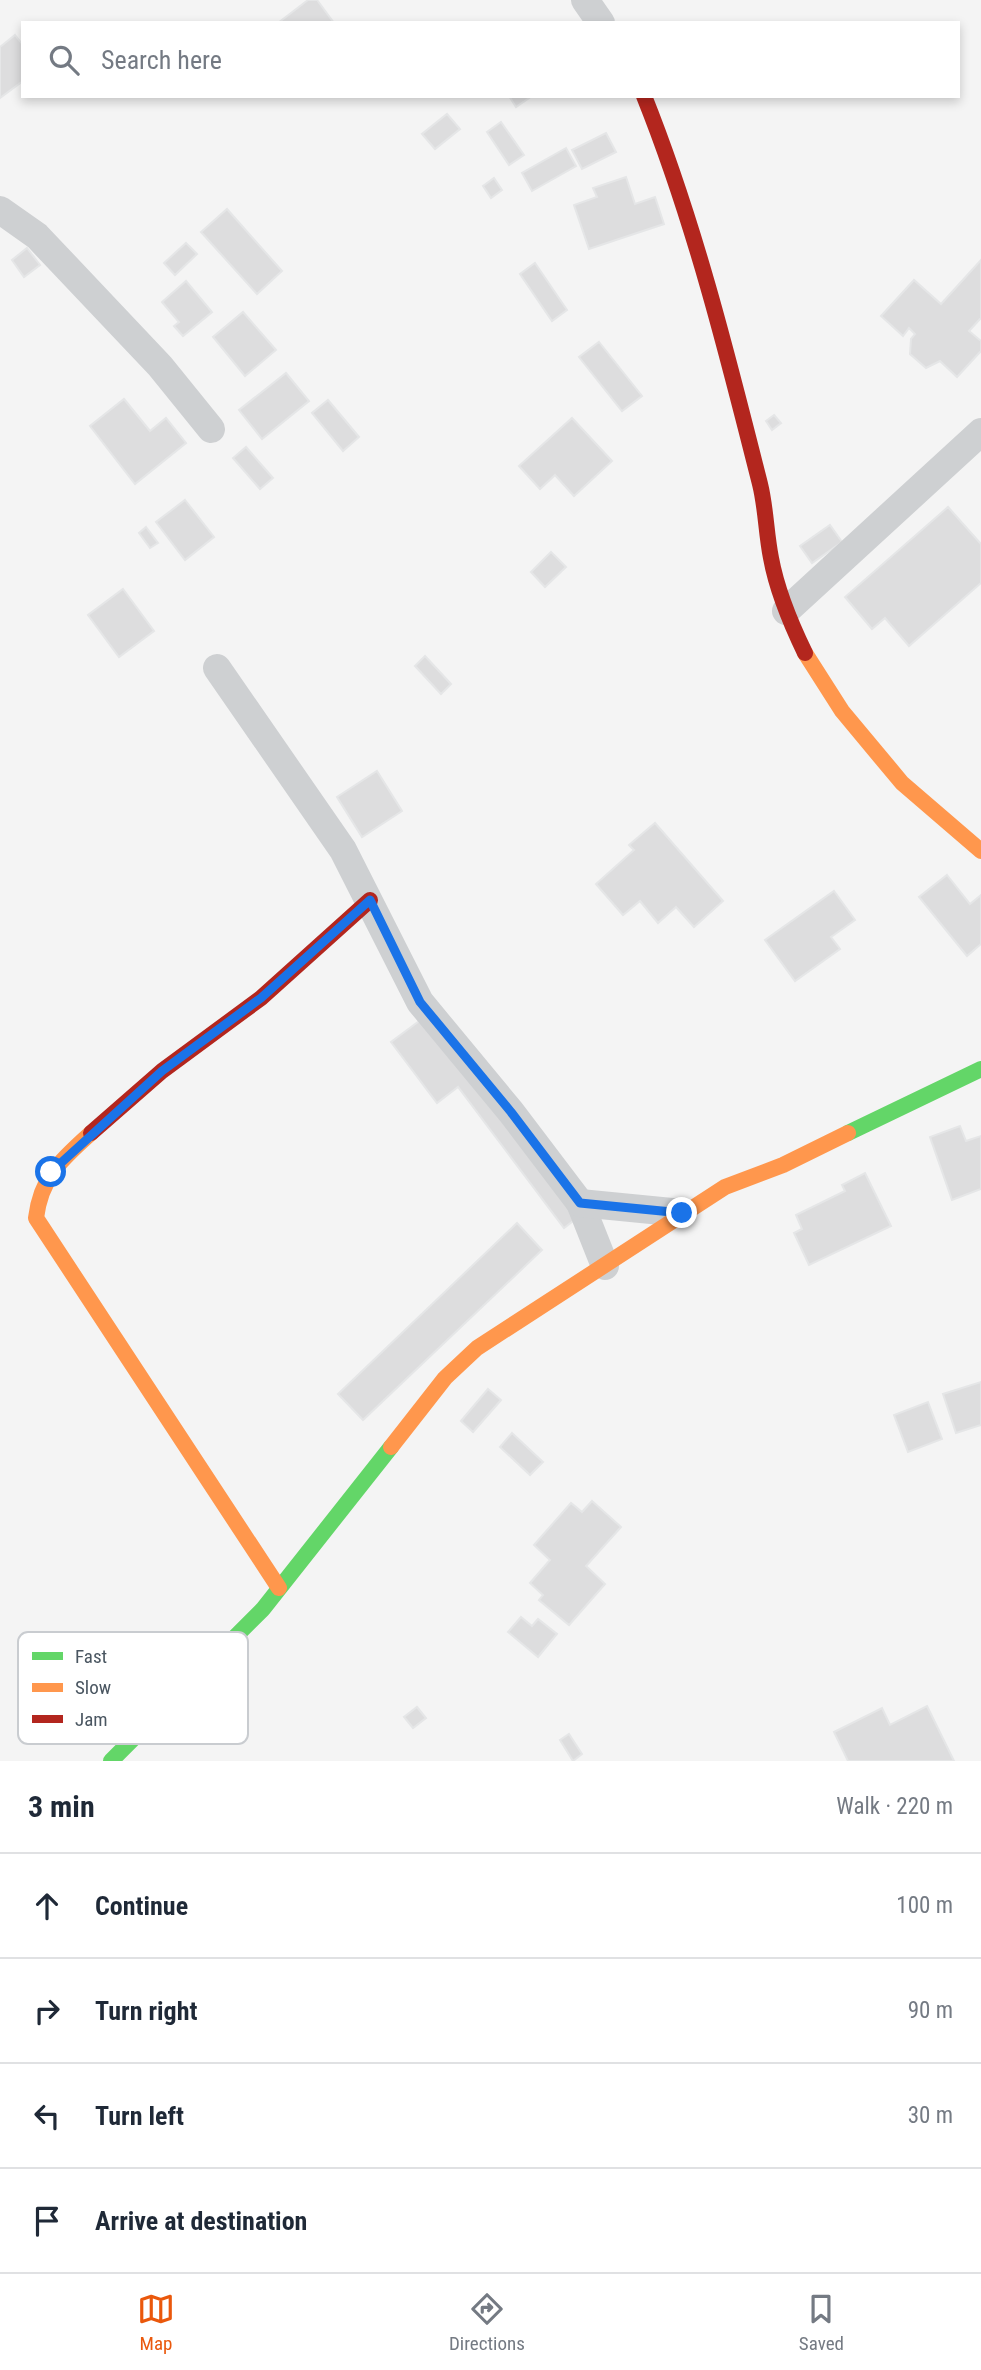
<!DOCTYPE html>
<meta charset="utf-8">
<style>
body{margin:0;font-family:"Roboto Condensed",sans-serif;background:#f6f6f7;color:#1f2937}
.stop{position:absolute;width:21px;height:21px;margin:-16px;border:5px solid #1a73e8;border-radius:50%;background:#fff}
.stop.end{background:#1a73e8;border-color:#fff;box-shadow:0 2px 7px #0008}
.list{margin:0;padding:0;list-style:none}
h2{display:flex;justify-content:space-between;align-items:center;height:91px;margin:0;padding:0 28px;font-size:30px}
h2 small{font-size:23px;font-weight:400;color:#747a83}
.list li{display:grid;grid-template-columns:46px 1fr auto;gap:21px;align-items:center;box-sizing:border-box;height:105px;padding:0 28px;border-top:2px solid #e0e1e3}
.list b{display:block;font-size:26px;white-space:nowrap}
.list em{font-size:23px;font-style:normal;color:#747a83}
.icon{flex:none;width:38px;height:38px;fill:none;stroke:currentColor;stroke-width:2;stroke-linecap:round;stroke-linejoin:round}
.map{position:relative;flex:none;width:981px;height:1761px;overflow:hidden}
.search{position:absolute;background:#fff;box-shadow:0 4px 10px #0003;left:21px;right:21px;top:21px;height:77px;display:flex;align-items:center;gap:18px;box-sizing:border-box;padding:0 24px;border-radius:0px;color:#747a83;font-size:26px}
.sheet{height:511px;background:#fff}
nav{display:flex;justify-content:space-around;align-items:center;box-sizing:border-box;height:98px;border-top:2px solid #e0e1e3;background:#fff;font-size:19px;color:#747a83}
nav a{display:grid;justify-items:center;gap:4px}
nav .on{color:#ea580c}
.map>svg:first-child{display:block}
.building{fill:#ddddde;stroke:#e5e6e7;stroke-width:2}
.lines{fill:none;stroke-linecap:round;stroke-linejoin:round}
.street{stroke:#ced0d2;stroke-width:28}
.fast{stroke:#63d668;stroke-width:16}
.slow{stroke:#ff974d;stroke-width:16}
.jam{stroke:#b3261e;stroke-width:16}
.route{stroke:#1a73e8;stroke-width:9}
.key{fill:#fff;stroke:#c9ccd0;stroke-width:2}
.key-label{font-size:19px;fill:#4a5661}
</style>
<div class="map">
<svg width="981" height="1761" viewBox="0 0 981 1761">
<rect width="100%" height="100%" fill="#f4f4f4"/>
<g class="building">
<polygon points="308,0 317,0 334,23 278,23"/>
<polygon points="15,35 23,45 23,81 0,98 0,47"/>
<polygon points="509,96 532,96 516,107"/>
<polygon points="447,114 460,129 435,149 422,134"/>
<polygon points="501,122 524,155 509,165 487,132"/>
<polygon points="606,133 616,152 582,169 572,150"/>
<polygon points="566,148 576,166 532,191 522,173"/>
<polygon points="626,177 635,204 655,197 664,224 589,249 574,205 597,197 593,188"/>
<polygon points="494,178 502,190 491,198 483,186"/>
<polygon points="227,209 282,271 257,294 201,232"/>
<polygon points="186,243 197,254 175,275 164,263"/>
<polygon points="27,248 40,265 24,277 12,260"/>
<polygon points="981,260 981,318 969,331 981,341 981,351 957,377 940,361 926,368 910,354 911,339 915,334 909,328 903,336 881,316 914,280 941,304"/>
<polygon points="535,263 567,310 552,321 520,274"/>
<polygon points="186,281 212,312 183,336 174,326 179,322 162,302"/>
<polygon points="243,312 276,350 245,376 213,337"/>
<polygon points="599,342 642,396 622,411 579,357"/>
<polygon points="286,373 309,401 262,439 239,410"/>
<polygon points="124,399 150,431 166,418 186,443 135,484 90,426"/>
<polygon points="328,400 359,437 343,451 312,413"/>
<polygon points="774,415 781,423 772,430 766,421"/>
<polygon points="572,418 612,461 574,496 555,475 540,489 519,466"/>
<polygon points="246,447 273,478 260,489 233,458"/>
<polygon points="185,500 214,537 185,560 156,522"/>
<polygon points="948,507 981,544 981,583 909,646 885,618 872,629 845,597"/>
<polygon points="830,525 842,542 812,563 800,546"/>
<polygon points="146,527 158,543 150,548 139,533"/>
<polygon points="551,552 566,567 545,587 531,572"/>
<polygon points="123,589 154,631 119,657 88,615"/>
<polygon points="425,656 451,684 441,694 415,666"/>
<polygon points="377,771 402,811 362,837 337,797"/>
<polygon points="655,823 723,901 694,927 676,907 658,923 640,901 623,915 596,884 634,850 629,845"/>
<polygon points="947,875 970,904 981,895 981,944 967,956 919,897"/>
<polygon points="834,891 855,920 831,937 840,949 795,981 765,940"/>
<polygon points="426,1016 577,1218 564,1228 458,1087 437,1103 391,1042"/>
<polygon points="960,1126 966,1141 981,1136 981,1189 952,1200 930,1137"/>
<polygon points="865,1173 891,1226 809,1265 794,1233 802,1229 796,1215 845,1191 842,1185"/>
<polygon points="517,1223 542,1250 363,1420 338,1394"/>
<polygon points="981,1382 981,1425 956,1433 943,1394"/>
<polygon points="488,1389 501,1400 473,1432 461,1421"/>
<polygon points="928,1402 942,1439 908,1452 894,1415"/>
<polygon points="512,1433 543,1462 530,1475 500,1447"/>
<polygon points="592,1501 621,1527 586,1566 605,1584 569,1625 539,1600 543,1595 530,1583 550,1560 534,1545 571,1503 582,1512"/>
<polygon points="521,1617 532,1626 538,1619 557,1634 538,1657 508,1632"/>
<polygon points="927,1706 954,1761 848,1761 834,1732 882,1708 890,1725"/>
<polygon points="417,1707 426,1718 413,1728 404,1717"/>
<polygon points="569,1734 582,1754 573,1761 560,1740"/>
</g>
<g class="lines">
<g class="street">
<polyline points="585,0 601,23"/>
<polyline points="0,210 37,236 160,366 211,429"/>
<polyline points="786,611 981,432"/>
<polyline points="217,668 343,850 420,1002 511,1112 580,1203 605,1266"/>
<polyline points="580,1203 682,1213"/>
</g>
<g class="fast">
<polyline points="848,1133 981,1069"/>
<polyline points="111,1761 263,1609 391,1447"/>
</g>
<g class="slow">
<polyline points="805,653 842,711 902,783 981,851"/>
<path d="M91 1133C61 1160 41 1177 36 1218L279 1588"/>
<polyline points="391,1447 445,1378 477,1348 725,1187 783,1165 848,1133"/>
</g>
<g class="jam">
<path d="M644 96C694 221 727 353 760 484 766 508 766 533 771 558 777 591 790 622 805 653"/>
<polyline points="91,1133 162,1071 261,998 370,900"/>
</g>
</g>
<g class="lines">
<polyline class="route" points="51,1172 162,1071 261,998 370,900 420,1002 511,1112 580,1203 682,1213"/>
</g>
<rect x="18" y="1632" width="230" height="112" rx="10" class="key"/>
<rect x="32" y="1652" width="31" height="8" fill="#63d668"/>
<rect x="32" y="1683" width="31" height="9" fill="#ff974d"/>
<rect x="32" y="1715" width="31" height="8" fill="#b3261e"/>
<g class="key-label">
<text x="75" y="1663">Fast</text>
<text x="75" y="1694">Slow</text>
<text x="75" y="1726">Jam</text>
</g>
</svg>
<div class="stop" style="left:51px;top:1172px"></div>
<div class="stop end" style="left:682px;top:1213px"></div>
<div class="search"><svg class="icon" aria-label="search" viewBox="0 0 24 24"><circle cx="10" cy="10" r="6"/><path d="M15 15l6 6"/></svg>Search here</div>
</div>
<section class="sheet">
<h2>3 min<small>Walk · 220 m</small></h2>
<ul class="list">
<li><svg class="icon" aria-label="ahead" viewBox="0 0 24 24"><path d="M12 20V5M6 11l6-6 6 6"/></svg><div><b>Continue</b></div><em>100 m</em></li>
<li><svg class="icon" aria-label="right" viewBox="0 0 24 24"><path d="M7 20v-9h11M14 6l5 5-5 5"/></svg><div><b>Turn right</b></div><em>90 m</em></li>
<li><svg class="icon" aria-label="left" viewBox="0 0 24 24"><path d="M17 20v-9H6M10 6l-5 5 5 5"/></svg><div><b>Turn left</b></div><em>30 m</em></li>
<li><svg class="icon" aria-label="arrive" viewBox="0 0 24 24"><path d="M6 21V4h12l-3 4 3 4H6"/></svg><div><b>Arrive at destination</b></div></li>
</ul>
</section>
<nav>
<a class="on"><svg class="icon" aria-label="map" viewBox="0 0 24 24"><path d="M3 6l6-2 6 2 6-2v14l-6 2-6-2-6 2zM9 4v14M15 6v14"/></svg>Map</a>
<a><svg class="icon" aria-label="directions" viewBox="0 0 24 24"><path d="M12 3l9 9-9 9-9-9zM9 14v-3h6M13 9l2 2-2 2"/></svg>Directions</a>
<a><svg class="icon" aria-label="saved" viewBox="0 0 24 24"><path d="M7 4h10v16l-5-4-5 4z"/></svg>Saved</a>
</nav>
